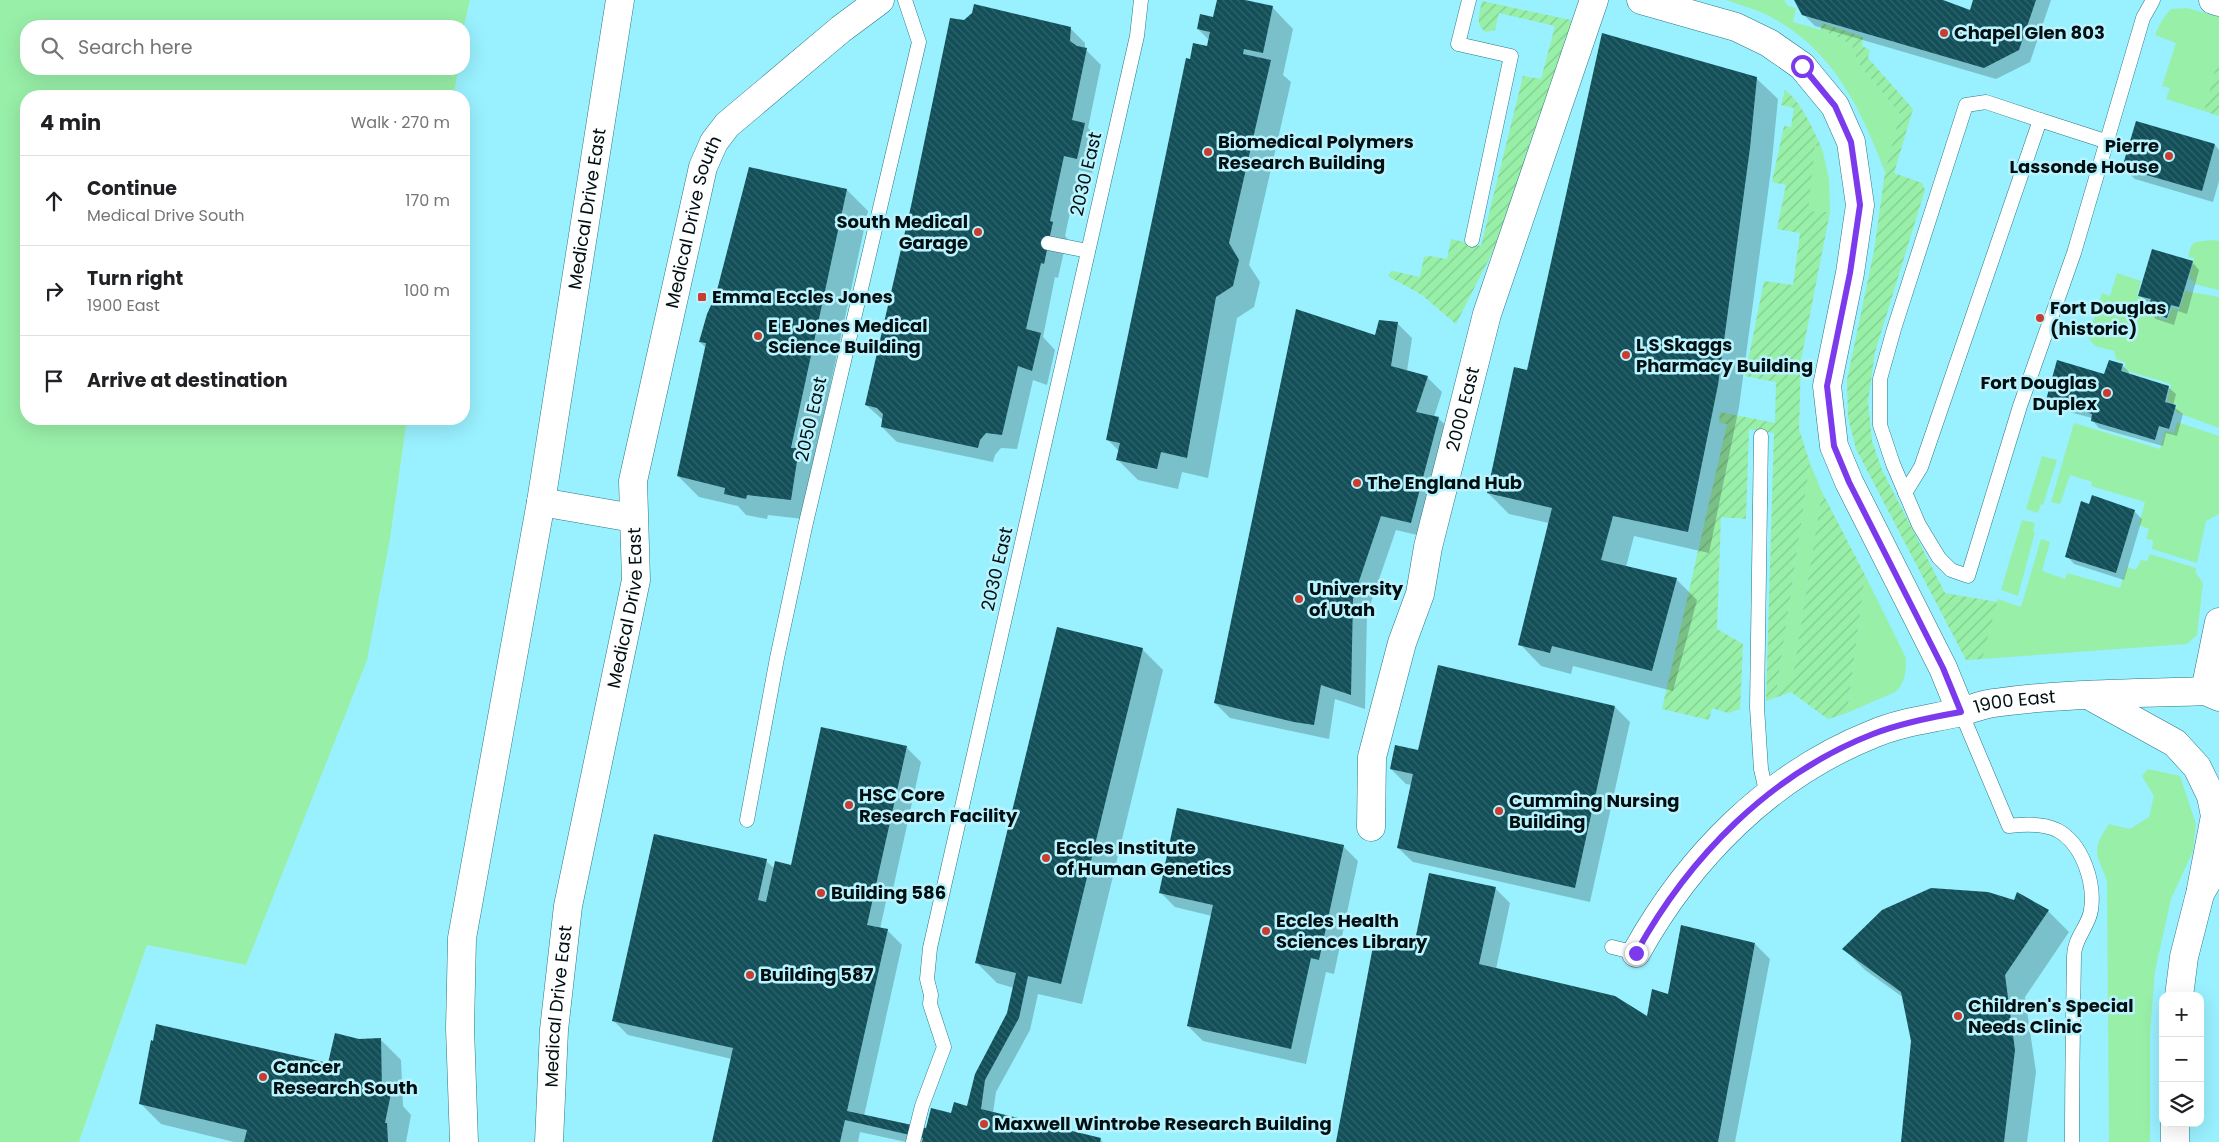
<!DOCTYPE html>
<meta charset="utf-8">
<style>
body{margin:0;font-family:Poppins,sans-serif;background:#f2f2f2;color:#202124}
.controls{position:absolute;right:15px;bottom:15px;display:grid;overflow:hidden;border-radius:10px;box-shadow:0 5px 20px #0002}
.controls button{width:45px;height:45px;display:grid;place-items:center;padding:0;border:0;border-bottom:1px solid #e0e0e0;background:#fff;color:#202124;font:25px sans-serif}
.stop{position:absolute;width:15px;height:15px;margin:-11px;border:4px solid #7c3aed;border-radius:50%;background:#fff}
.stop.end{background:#7c3aed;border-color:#fff;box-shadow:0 1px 5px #0008}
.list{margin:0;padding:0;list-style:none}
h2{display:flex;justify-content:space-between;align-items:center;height:65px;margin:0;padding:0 20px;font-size:21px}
h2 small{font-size:16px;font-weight:400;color:#757577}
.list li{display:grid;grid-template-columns:32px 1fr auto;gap:15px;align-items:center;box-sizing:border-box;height:90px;padding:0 20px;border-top:1px solid #e0e0e0}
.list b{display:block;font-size:19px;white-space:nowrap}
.list p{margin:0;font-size:16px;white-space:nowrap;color:#757577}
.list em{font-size:16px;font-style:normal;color:#757577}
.icon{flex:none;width:28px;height:28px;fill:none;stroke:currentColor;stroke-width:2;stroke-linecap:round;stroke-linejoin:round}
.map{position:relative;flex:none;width:2219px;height:1142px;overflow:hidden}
.search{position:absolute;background:#fff;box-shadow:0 5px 20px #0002;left:20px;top:20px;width:450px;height:55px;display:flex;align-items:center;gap:12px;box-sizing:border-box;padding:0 18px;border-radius:20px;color:#757577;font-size:19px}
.panel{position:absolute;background:#fff;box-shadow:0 5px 20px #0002;left:20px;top:90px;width:450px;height:335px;border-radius:20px}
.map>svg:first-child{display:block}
.built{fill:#99f0fe;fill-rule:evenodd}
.grass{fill:#98efa8}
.garden{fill:url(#garden-furrows)}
.shadow{fill:#0003}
.building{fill:url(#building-back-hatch)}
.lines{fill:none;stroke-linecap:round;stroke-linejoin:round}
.lane-casing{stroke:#2b7884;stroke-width:15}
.street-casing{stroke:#2b7884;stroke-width:29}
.secondary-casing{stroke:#2b7884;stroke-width:29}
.lane{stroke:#fff;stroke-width:14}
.street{stroke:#fff;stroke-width:28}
.secondary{stroke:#fff;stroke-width:28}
.route{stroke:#7c3aed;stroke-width:6}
.poi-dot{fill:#c93c2f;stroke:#b9f3fe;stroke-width:2}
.labels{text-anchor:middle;stroke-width:5;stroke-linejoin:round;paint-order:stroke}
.poi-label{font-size:18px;font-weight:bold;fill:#000f12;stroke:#b9f3fe;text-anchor:start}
.street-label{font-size:18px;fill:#000f12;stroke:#b9f3fe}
</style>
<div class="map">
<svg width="2219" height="1142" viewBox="0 0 2219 1142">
<defs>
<pattern id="garden-furrows" width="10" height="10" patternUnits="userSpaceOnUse" patternTransform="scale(1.25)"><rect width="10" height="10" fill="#98efa8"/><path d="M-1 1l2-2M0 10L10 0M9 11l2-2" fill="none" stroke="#81cc90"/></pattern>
<pattern id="building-back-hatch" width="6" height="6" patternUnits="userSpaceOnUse" patternTransform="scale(1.25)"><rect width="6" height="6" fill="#124f58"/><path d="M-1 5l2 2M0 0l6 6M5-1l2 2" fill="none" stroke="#32646b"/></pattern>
</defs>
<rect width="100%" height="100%" fill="#b9f3fe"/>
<path class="built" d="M470 0H2219V1142H79L147 945 246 965 390 539 407 419H464V96H454L458 69H464V26ZM2163 996H2200V1123H2163Z"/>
<g class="grass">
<polygon points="0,0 470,0 464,26 26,26 26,69 458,69 454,96 26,96 26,419 407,419 390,539 367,660 246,965 147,945 79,1142 0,1142"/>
<path d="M1726 0H1784L1788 6 1796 8 1793 22 1821 30 1840 38 1852 46 1859 64 1900 114 1885 172C1861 109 1833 49 1769 16 1756 9 1740 5 1726 0Z"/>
<polygon points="2187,8 2219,17 2219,60 2204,111 2166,99 2170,88 2162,86 2176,43 2155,35 2162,20 2171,9"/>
<polygon points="1815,146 1822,148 1829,179 1830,212 1807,211"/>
<polygon points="2212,240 2219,241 2219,290 2194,284 2194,281 2189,279 2194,258 2188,257 2191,246 2195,242"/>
<polygon points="2117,273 2141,281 2137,296 2148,301 2146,313 2167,320 2172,308 2179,310 2185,291 2219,297 2219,428 2176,412 2177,405 2167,401 2171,384 2124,370 2126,363 2116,359 2114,351 2095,346 2088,337 2102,293 2110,296"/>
<polygon points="2177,422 2219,436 2219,514 2206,521 2197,563 2152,549 2153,540 2146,539 2149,529 2139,525 2145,502 2091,486 2092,482 2070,475 2060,504 2051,502 2074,423 2160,449 2165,431 2174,433"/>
<polygon points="2042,456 2057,460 2043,505 2041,504 2038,513 2026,509"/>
<polygon points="1810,463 1822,492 1792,683 1777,687"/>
<polygon points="2022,520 2035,523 2033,531 2035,532 2018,596 2001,590"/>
<polygon points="2041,539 2050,542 2042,571 2065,579 2067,573 2120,588 2127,567 2136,570 2141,560 2147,561 2150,554 2196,568 2196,573 2203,583 2197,635 2187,644 1982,659 1981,652 1997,602 1998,599 2021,607"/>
<path d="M1865 575 1906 658C1906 671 1905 684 1895 692L1847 713Z"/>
<path d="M2148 769 2180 776 2196 824 2193 851 2171 899 2155 971 2150 1033V1142H2109L2107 881C2097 853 2090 852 2109 824L2130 829 2149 817 2154 796 2142 776Z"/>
</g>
<g class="garden">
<path d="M1482 1 1571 20 1573 28 1493 251 1456 324 1422 295 1388 276 1392 271 1420 277 1424 257 1429 256 1447 259 1451 239 1481 246 1523 76 1541 79 1555 26 1499 13 1495 30 1486 32C1474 25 1480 12 1482 1Z"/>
<polygon points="1822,23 1863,37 1862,46 1870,50 1868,58 1913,109 1894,173 1922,183 1925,190 1875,352 1868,401 1872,441 1882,470 1945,593 1997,602 1982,659 1966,660 1856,449 1848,417 1847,380 1874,251 1885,172 1900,114 1859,64 1852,46 1840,38 1821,30"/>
<polygon points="2218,60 2219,60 2219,116 2204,111"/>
<path d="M1785 90C1803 104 1812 128 1822 148L1815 146 1808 211 1830 212 1801 360 1799 429 1810 463 1777 687 1792 682 1822 492 1865 575 1847 713 1828 719 1791 692 1766 701 1774 433 1749 429 1746 519 1721 517 1717 629 1743 644 1740 709 1728 713 1712 708 1709 720 1662 709 1727 424 1719 423 1720 412 1775 423 1776 382 1745 376 1764 281 1793 285 1800 233 1777 229 1786 185 1772 182 1784 126 1791 127 1794 108 1781 105Z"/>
</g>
<g class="shadow">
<polygon points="1218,0 1239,0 1272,7 1293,29 1283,75 1291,82 1249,265 1260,282 1254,307 1237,318 1208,478 1182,472 1178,489 1138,480 1117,459 1119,451 1107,439 1191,60 1208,47 1209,40 1198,29 1214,19"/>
<polygon points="1795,0 1939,0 1971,11 1974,0 2051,0 2030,62 1996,79 1815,26 1803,14"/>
<polygon points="1070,28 1085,43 1085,49 1101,65 1088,128 1100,139 1092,173 1079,170 1065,236 1067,238 1058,278 1055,277 1043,337 1055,350 1047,385 1033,380 1017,449 1001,448 995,455 993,462 897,442 882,427 883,420 866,405"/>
<polygon points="1756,78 1778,99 1771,170 1739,407 1709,553 1634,536 1626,567 1676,579 1697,600 1673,691 1573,666 1571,674 1541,666 1520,644 1549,523 1509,514 1488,493 1528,371"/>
<polygon points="2215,145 2219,150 2219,181 2213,202 2135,179 2123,168"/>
<polygon points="847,190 868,211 813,465 812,520 768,515 767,519 746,515 738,506 699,497 678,476 706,348 700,342"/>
<polygon points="2192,262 2199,270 2187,314 2178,311 2174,325 2156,319 2149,312 2151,304 2140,296"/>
<polygon points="1397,323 1412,338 1407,371 1427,377 1442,392 1434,417 1439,419 1454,433 1426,537 1396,530 1367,614 1365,709 1335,699 1329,739 1230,718 1215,703 1376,337"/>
<polygon points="2122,365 2129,372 2129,375 2168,387 2176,394 2173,406 2183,414 2177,436 2166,433 2163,446 2099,428 2092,420 2092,418 2054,408 2047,400 2105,376"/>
<polygon points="2089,506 2134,511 2142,519 2124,580 2074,564 2067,556"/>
<polygon points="1142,649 1163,670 1082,1004 1038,994 1030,1030 996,1092 993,1113 1100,1139 1103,1142 906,1142 860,1132 858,1142 714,1142 732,1059 628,1035 613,1020 766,861 775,869 792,866 906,747 921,762 891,898 887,897 880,929 887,930 902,945 864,1116 925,1130 952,1114 972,1108 1008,1013 1014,988 997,983 976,962"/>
<polygon points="1615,707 1630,722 1590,902 1413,862 1398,848 1412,785 1406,784 1391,769"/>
<polygon points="1343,846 1358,861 1334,974 1326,972 1306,1064 1203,1041 1188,1026 1212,916 1175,907 1160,892"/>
<polygon points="1495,888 1510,903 1496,969 1648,1018 1669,995 1755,944 1770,959 1735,1142 1337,1142 1414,951"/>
<polygon points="2048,911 2069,932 2025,997 2036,1072 2027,1142 1902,1142 1912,1041 1904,998 1865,970 1844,949"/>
<polygon points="380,1039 401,1060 403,1106 411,1115 406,1142 234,1142 161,1124 140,1103 329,1065 359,1040"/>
</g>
<g class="building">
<polygon points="1217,0 1245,0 1273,6 1263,53 1244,49 1243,54 1271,60 1229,243 1239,260 1233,286 1216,297 1187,458 1161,452 1157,469 1116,460 1120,443 1106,440 1186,58 1190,59 1193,43 1207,46 1210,32 1197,29 1200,14 1213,17"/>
<polygon points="1794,0 1943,0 1970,10 1973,0 2036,0 2019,50 1984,68 1802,15"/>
<polygon points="974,4 1071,27 1070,41 1077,46 1087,48 1072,120 1085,123 1077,159 1064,156 1050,221 1053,222 1044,264 1041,263 1026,329 1041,333 1032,371 1018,366 1002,435 986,433 980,440 978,448 881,427 883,414 877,408 865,405 911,206 950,18 964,20 972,13"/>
<polygon points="1602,33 1757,77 1750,148 1718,385 1688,532 1613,516 1601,560 1677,578 1652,671 1552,646 1550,653 1518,645 1552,508 1487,493 1514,367 1527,370"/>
<polygon points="2136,121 2215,144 2202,191 2122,168"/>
<polygon points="749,167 847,189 791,448 799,448 791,500 747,495 746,499 724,494 725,488 677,476 706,343 699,342 707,314 716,294"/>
<polygon points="2152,249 2193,261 2179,307 2171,305 2167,318 2147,312 2151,299 2138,296"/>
<polygon points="1296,309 1375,335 1379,320 1398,322 1391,366 1428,376 1416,412 1439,417 1411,523 1381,516 1353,599 1351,695 1321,685 1314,725 1294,722 1214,703"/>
<polygon points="2057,360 2104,374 2109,360 2123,364 2121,371 2169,386 2165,402 2176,405 2169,429 2159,426 2155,440 2091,421 2092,414 2046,400"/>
<polygon points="2092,495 2135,510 2116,573 2065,557 2081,501 2089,504"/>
<polygon points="1057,627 1143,648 1061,984 1028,976 1019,1018 985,1080 981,1109 1101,1138 1100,1142 922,1142 923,1138 845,1120 840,1142 712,1142 733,1048 612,1021 654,834 767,859 758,900 766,902 775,861 791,865 821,727 907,746 867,925 888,929 847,1111 926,1128 931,1108 951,1113 954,1102 967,1106 975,1074 1007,1013 1016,973 975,963"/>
<polygon points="1438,665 1615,706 1575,888 1397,848 1413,774 1390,769 1395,745 1418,750"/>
<polygon points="1177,808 1344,845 1319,960 1311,958 1291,1049 1187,1026 1213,905 1159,893"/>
<polygon points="1429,873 1496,887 1479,964 1615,996 1647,1016 1652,989 1668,994 1681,925 1755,943 1718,1142 1336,1142 1374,941 1413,950"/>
<polygon points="1931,888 1988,892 2014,900 2017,892 2049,910 2005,975 2015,1050 2004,1142 1901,1142 1911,1041 1901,992 1842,949 1882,910"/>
<polygon points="156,1024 328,1063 335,1033 359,1039 381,1038 382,1091 391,1093 385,1123 387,1123 388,1142 244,1142 247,1130 139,1104 151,1040 153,1041"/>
</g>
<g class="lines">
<defs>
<g id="lane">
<polyline points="1469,0 1458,44 1511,56 1472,240"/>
<polyline points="2040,120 1986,102 1966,105 1894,329 1880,379 1880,425 1893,464 1919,525 1939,558 1951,570 1968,576 2020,406 2074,253 2143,18 2153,0"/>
<polyline points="1048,243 1088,251"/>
<polyline points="1761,436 1757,707 1761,769 1767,795"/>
<polyline points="1905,493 1921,467 2040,120 2105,141"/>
<path d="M1961 712 2009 826C2025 824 2042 823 2057 830 2083 844 2095 883 2091 910 2089 926 2074 938 2074 956 2073 1018 2072 1080 2072 1142"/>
<polyline points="747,820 777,658 805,527 919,42 905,0"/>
<polyline points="1612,947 1636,953"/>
<polyline points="913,1142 922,1106 944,1047 930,1004 931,995 927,979 930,948 1137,36 1141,0"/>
</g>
<g id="street">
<polyline points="1641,0 1736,27 1769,43 1802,66 1835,106 1851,142 1860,205 1850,273 1827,386 1834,446 1849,482 1943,668 1961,712"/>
<polyline points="2213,0 2219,2"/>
<polyline points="541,502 633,518"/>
<polyline points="2205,691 2219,622"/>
<polyline points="2090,696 2175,743 2197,767 2211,796 2215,816 2201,889"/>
<path id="s1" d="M1371 827 1372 757 1402 643 1420 594 1428 547 1487 314 1594 0"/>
<path id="s2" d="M1636 953C1689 857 1770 775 1873 734 1901 722 1931 719 1961 712 1972 709 1983 704 1994 703 2063 693 2135 694 2205 691L2219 697"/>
<path id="s3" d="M464 1142 460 1028 462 938 541 502 620 0"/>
<path id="s4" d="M549 1142 554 1030 568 906 636 580 633 481 703 167 714 142 727 125 841 29 880 0"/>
</g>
<g id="secondary">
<polyline points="2179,996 2184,957 2200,894 2219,860"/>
<polyline points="2175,1142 2175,1123"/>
</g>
</defs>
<use href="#lane" class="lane-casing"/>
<use href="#street" class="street-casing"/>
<use href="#secondary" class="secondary-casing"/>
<use href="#lane" class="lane"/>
<use href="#street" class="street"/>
<use href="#secondary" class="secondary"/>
</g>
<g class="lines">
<path class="route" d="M1636 953C1689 857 1770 774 1873 734 1901 723 1932 717 1961 712L1943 668 1849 482 1834 446 1827 386 1850 273 1860 205 1851 142 1835 106 1802 66"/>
</g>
<g class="poi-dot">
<circle cx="1944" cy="33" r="5"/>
<circle cx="1208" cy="152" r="5"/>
<circle cx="2169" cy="156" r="5"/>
<circle cx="978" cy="232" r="5"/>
<rect x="697" y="292" width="10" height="10" rx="2.5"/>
<circle cx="2040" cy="318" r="5"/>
<circle cx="758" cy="336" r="5"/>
<circle cx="1626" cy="355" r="5"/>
<circle cx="2107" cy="393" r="5"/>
<circle cx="1357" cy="483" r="5"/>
<circle cx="1299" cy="599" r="5"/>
<circle cx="849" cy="805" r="5"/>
<circle cx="1499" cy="811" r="5"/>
<circle cx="1046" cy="858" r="5"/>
<circle cx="821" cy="893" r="5"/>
<circle cx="1266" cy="931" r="5"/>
<circle cx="750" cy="975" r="5"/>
<circle cx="1958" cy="1016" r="5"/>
<circle cx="263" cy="1077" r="5"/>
<circle cx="984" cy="1124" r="5"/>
</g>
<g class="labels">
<g class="poi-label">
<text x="1954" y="39">Chapel Glen 803</text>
<text x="1218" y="148">Biomedical Polymers<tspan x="1218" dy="21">Research Building</tspan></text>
<text x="2159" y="152" text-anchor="end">Pierre<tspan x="2159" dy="21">Lassonde House</tspan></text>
<text x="968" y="228" text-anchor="end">South Medical<tspan x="968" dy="21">Garage</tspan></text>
<text x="712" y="303">Emma Eccles Jones</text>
<text x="2050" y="314">Fort Douglas<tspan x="2050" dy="21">(historic)</tspan></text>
<text x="768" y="332">E E Jones Medical<tspan x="768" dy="21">Science Building</tspan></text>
<text x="1636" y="351">L S Skaggs<tspan x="1636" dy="21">Pharmacy Building</tspan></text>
<text x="2097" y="389" text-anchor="end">Fort Douglas<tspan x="2097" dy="21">Duplex</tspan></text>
<text x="1367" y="489">The England Hub</text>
<text x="1309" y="595">University<tspan x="1309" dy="21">of Utah</tspan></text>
<text x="859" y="801">HSC Core<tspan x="859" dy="21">Research Facility</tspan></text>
<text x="1509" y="807">Cumming Nursing<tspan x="1509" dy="21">Building</tspan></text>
<text x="1056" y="854">Eccles Institute<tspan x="1056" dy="21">of Human Genetics</tspan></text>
<text x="831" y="899">Building 586</text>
<text x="1276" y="927">Eccles Health<tspan x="1276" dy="21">Sciences Library</tspan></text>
<text x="760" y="981">Building 587</text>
<text x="1968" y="1012">Children's Special<tspan x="1968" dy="21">Needs Clinic</tspan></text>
<text x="273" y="1073">Cancer<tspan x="273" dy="21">Research South</tspan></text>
<text x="994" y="1130">Maxwell Wintrobe Research Building</text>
</g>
<g class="street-label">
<text transform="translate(1086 174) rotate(-77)" y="6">2030 East</text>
<text dy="6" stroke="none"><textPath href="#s3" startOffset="944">Medical Drive East</textPath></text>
<text dy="6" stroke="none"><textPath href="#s4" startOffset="935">Medical Drive South</textPath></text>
<text dy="6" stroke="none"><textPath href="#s1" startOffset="430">2000 East</textPath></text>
<text transform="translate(811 419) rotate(-77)" y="6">2050 East</text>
<text transform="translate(997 569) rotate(-77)" y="6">2030 East</text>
<text dy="6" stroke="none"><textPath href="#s4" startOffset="541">Medical Drive East</textPath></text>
<text dy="6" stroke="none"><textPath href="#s2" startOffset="475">1900 East</textPath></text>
<text dy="6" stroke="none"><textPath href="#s4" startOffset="136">Medical Drive East</textPath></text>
</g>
</g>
</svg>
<div class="controls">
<button>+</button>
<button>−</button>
<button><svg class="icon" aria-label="layers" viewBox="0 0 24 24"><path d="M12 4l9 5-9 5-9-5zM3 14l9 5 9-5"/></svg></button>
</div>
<div class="stop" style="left:1802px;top:66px"></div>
<div class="stop end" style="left:1636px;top:953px"></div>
<div class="search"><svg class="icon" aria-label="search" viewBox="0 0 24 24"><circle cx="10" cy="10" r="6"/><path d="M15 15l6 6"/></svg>Search here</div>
<section class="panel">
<h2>4 min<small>Walk · 270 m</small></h2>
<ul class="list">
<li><svg class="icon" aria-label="ahead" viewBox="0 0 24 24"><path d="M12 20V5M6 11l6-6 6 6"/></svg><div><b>Continue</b><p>Medical Drive South</p></div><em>170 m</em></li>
<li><svg class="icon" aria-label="right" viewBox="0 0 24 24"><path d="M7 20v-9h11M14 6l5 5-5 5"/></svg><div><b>Turn right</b><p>1900 East</p></div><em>100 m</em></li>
<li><svg class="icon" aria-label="arrive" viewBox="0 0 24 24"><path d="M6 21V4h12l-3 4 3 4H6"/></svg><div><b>Arrive at destination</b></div></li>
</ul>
</section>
</div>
